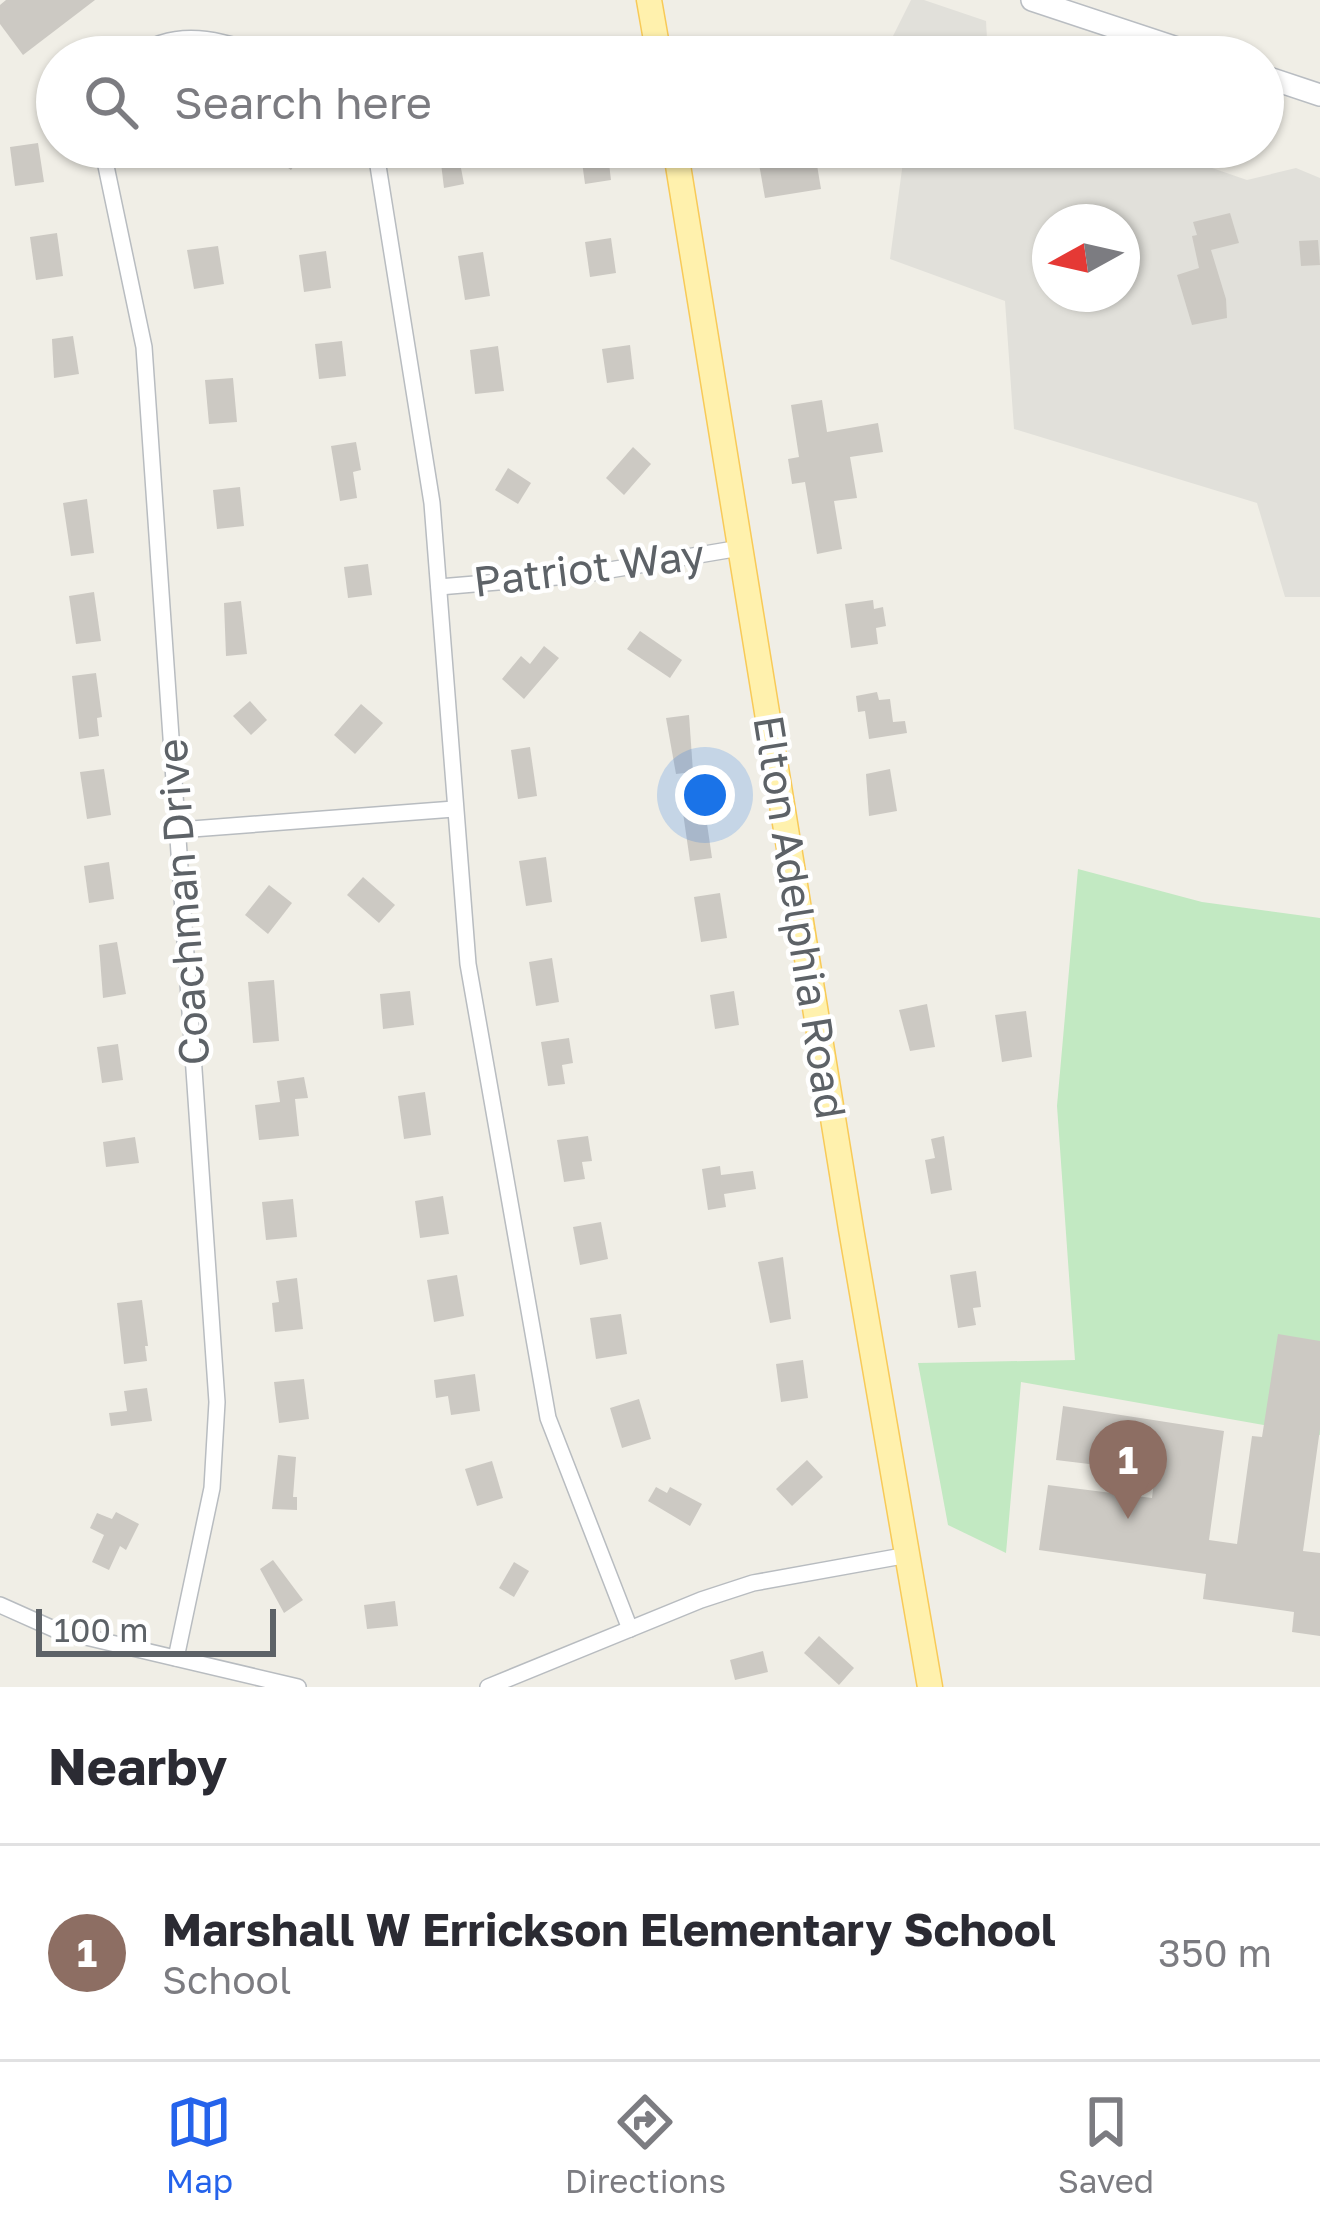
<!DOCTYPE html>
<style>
body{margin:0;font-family:"Golos Text",sans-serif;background:#f7f7f7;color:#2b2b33}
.compass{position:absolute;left:1032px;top:204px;width:108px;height:108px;border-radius:50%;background:#fff;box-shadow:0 3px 9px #0004;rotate:262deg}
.scale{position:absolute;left:36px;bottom:30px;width:240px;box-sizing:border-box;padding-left:12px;border:6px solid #5d6267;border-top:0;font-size:33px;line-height:42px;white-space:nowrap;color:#5d6267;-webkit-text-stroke:9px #fff;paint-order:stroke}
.you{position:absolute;left:705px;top:795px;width:42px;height:42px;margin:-30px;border:9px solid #fff;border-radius:50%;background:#1a73e8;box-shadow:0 0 0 18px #1a73e833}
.badge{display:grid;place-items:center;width:78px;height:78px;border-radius:50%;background:#2563eb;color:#fff;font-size:39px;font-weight:700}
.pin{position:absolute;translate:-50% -99px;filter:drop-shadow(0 3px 6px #0008)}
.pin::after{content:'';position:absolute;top:63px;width:42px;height:36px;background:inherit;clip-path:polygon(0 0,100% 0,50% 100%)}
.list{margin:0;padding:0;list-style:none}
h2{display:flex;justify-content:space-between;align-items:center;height:156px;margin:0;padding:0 48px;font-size:51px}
h2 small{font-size:39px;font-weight:400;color:#7c7c81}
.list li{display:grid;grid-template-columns:78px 1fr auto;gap:36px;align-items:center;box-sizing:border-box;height:216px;padding:0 48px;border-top:3px solid #e1e1e2}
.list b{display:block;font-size:45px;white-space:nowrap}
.list p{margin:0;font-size:39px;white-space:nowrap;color:#7c7c81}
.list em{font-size:39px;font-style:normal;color:#7c7c81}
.icon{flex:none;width:66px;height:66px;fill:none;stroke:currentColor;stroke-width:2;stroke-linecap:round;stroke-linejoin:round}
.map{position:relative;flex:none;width:1320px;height:1687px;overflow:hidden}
.search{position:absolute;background:#fff;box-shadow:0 3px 9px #0004;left:36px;right:36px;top:36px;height:132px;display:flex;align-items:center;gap:30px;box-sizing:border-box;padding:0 42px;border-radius:66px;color:#7c7c81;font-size:45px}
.sheet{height:372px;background:#fff}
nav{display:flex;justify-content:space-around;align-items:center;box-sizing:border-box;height:168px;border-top:3px solid #e1e1e2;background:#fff;font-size:33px;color:#7c7c81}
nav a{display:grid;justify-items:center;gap:6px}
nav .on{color:#2563eb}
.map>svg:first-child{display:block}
.industrial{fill:#e1e0da;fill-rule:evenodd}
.green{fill:#c2e9c2}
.building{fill:#ccc9c3}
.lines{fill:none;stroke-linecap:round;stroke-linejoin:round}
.minor-casing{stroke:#b8bcc0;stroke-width:18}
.secondary-casing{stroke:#b9bdc2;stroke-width:24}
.primary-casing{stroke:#f8ca58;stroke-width:27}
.minor{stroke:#fff;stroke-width:15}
.secondary{stroke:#fff;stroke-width:21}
.primary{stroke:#fff1ad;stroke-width:24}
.labels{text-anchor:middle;stroke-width:9;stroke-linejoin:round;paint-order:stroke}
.street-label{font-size:42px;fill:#5d6267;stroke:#fff}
</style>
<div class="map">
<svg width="1320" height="1687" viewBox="0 0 1320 1687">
<rect width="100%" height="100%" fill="#f0eee6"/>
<g class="industrial">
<polygon points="911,0 924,0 986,21 988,57 894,57 891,40"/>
<path d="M905 147H1151L1247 180 1296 168 1320 178V597H1285L1257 503 1014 429 1005 301 890 259ZM1050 222H1122V294H1050Z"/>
</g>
<polygon class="green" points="1078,869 1202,902 1320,918 1320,1435 1021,1382 1006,1553 948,1525 918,1363 1075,1360 1057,1106"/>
<g class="building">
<polygon points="6,0 95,0 23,55 0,24 0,5"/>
<polygon points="38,143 44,182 15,186 10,147"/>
<polygon points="259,147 307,147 291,170"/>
<polygon points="439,147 457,147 464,184 444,188"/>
<polygon points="580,147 607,147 611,180 585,184"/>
<polygon points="756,147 814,147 821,189 765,198"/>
<polygon points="1230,213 1239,243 1211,250 1226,299 1227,318 1192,325 1177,275 1199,268 1192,236 1197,235 1193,222"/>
<polygon points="57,233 63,276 36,280 30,237"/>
<polygon points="611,238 616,273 590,277 585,242"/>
<polygon points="1318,240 1320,265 1301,266 1299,241"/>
<polygon points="218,246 224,284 194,289 187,250"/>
<polygon points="326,251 331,288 304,292 299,255"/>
<polygon points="483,252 490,296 465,300 458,256"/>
<polygon points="73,336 79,374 54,378 52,339"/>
<polygon points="342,341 346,376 319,379 315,344"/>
<polygon points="630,345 634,379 607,383 602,349"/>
<polygon points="498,346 504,391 475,394 470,350"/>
<polygon points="233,378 237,422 209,424 205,380"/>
<polygon points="822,400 827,432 878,423 883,452 850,457 857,498 834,501 842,549 817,554 805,482 792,484 788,459 799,457 791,405"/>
<polygon points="356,442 361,470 353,472 357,498 340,501 331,446"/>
<polygon points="633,447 651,464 624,495 606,478"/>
<polygon points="508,468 531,483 518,504 495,490"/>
<polygon points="240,487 244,526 217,529 213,490"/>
<polygon points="87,499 94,553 71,556 63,503"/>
<polygon points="368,564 372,595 348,598 344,567"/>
<polygon points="94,592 101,641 76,644 69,596"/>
<polygon points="873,600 874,609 883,607 886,626 876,628 878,644 851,648 845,604"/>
<polygon points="241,601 247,654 226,656 224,603"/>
<polygon points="640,631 682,660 670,678 627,649"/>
<polygon points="544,646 559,658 524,699 502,679 521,656 530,664"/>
<polygon points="96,673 102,717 97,718 99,736 79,739 72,676"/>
<polygon points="877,692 879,700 890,699 893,722 905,721 907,733 869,739 865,711 858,712 856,696"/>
<polygon points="250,701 267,720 251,735 233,716"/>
<polygon points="361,704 383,723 355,754 334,735"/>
<polygon points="689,715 693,772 676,774 666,718"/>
<polygon points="530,747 537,796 518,799 511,750"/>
<polygon points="104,769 111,815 87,819 80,772"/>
<polygon points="890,769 897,811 869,816 866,774"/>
<polygon points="705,810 712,858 690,861 683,813"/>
<polygon points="546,857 552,902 526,906 519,861"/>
<polygon points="109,862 114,899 89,903 84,866"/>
<polygon points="363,877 395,905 379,923 347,895"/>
<polygon points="269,885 292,903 268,934 245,915"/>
<polygon points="720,893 727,938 701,942 694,897"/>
<polygon points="117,942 126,994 103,998 99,945"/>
<polygon points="552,958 559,1002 536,1006 529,962"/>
<polygon points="274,980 279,1041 253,1043 248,982"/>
<polygon points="410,991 414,1025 383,1029 380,994"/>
<polygon points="734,991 739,1025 715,1029 710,995"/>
<polygon points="927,1004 935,1047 910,1051 899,1010"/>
<polygon points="1026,1011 1032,1057 1002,1062 995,1015"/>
<polygon points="569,1038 573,1063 562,1065 565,1084 548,1086 541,1042"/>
<polygon points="118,1044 123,1080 102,1083 97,1047"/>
<polygon points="304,1077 308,1098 295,1099 299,1136 259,1140 255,1105 280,1102 277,1081"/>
<polygon points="425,1092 431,1135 404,1139 398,1096"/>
<polygon points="588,1136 592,1161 582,1162 585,1179 564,1182 557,1140"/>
<polygon points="944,1136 952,1190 931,1194 925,1160 935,1158 931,1139"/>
<polygon points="135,1137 139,1163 106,1167 103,1142"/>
<polygon points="720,1166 721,1175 753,1171 756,1189 724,1194 726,1207 708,1210 702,1169"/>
<polygon points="443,1196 449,1234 420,1238 415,1201"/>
<polygon points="293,1199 297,1237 266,1240 262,1202"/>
<polygon points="601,1222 608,1259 580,1265 573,1227"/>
<polygon points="783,1257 791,1319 770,1323 758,1262"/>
<polygon points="976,1271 981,1307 973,1308 976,1325 958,1328 950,1275"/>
<polygon points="457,1275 464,1316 434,1322 427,1280"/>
<polygon points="297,1278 303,1329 275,1332 272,1303 279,1302 276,1281"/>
<polygon points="142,1300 148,1346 145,1346 147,1361 124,1364 117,1303"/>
<polygon points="621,1314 627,1354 596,1359 590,1318"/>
<polygon points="1278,1334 1320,1341 1320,1429 1303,1551 1320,1553 1320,1636 1292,1632 1294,1612 1203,1599 1206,1574 1039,1550 1048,1485 1152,1498 1155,1472 1056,1460 1063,1406 1224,1431 1209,1540 1237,1544 1252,1436 1262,1437"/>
<polygon points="803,1360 808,1398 781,1402 776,1364"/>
<polygon points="475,1374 480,1411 451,1415 448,1396 436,1398 434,1380"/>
<polygon points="304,1379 309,1419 279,1423 274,1382"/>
<polygon points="147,1388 152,1421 111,1426 109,1413 127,1411 124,1391"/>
<polygon points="639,1399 651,1439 622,1448 610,1408"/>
<polygon points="278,1455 296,1457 293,1497 297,1497 297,1510 272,1509"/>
<polygon points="807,1460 823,1477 792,1506 776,1489"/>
<polygon points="492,1461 503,1498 477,1506 465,1469"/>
<polygon points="656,1487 667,1493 670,1487 702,1504 690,1526 648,1501"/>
<polygon points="116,1512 139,1524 126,1550 120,1546 109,1570 92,1562 104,1535 90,1528 97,1513 112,1519"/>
<polygon points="273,1560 303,1600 284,1613 260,1569"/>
<polygon points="514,1562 529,1571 514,1597 499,1588"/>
<polygon points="395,1601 398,1626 367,1629 364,1605"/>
<polygon points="819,1636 854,1668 839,1685 804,1653"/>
<polygon points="763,1651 768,1672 735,1680 730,1660"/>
</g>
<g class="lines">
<defs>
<g id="minor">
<path d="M134 57C179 25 222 41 270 57"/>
<polyline points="102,147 144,347 217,1402 212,1488 176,1658"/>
<polyline points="375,147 432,503 468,964 548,1418 630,1629"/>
<polyline points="439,587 580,575 740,548"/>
<polyline points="179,830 454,809"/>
<polyline points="0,1605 56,1630 298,1687"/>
<polyline points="488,1687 701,1600 753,1583 908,1555"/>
</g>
<g id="secondary">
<polyline points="1032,0 1204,57"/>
<polyline points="1263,76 1320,95"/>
</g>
<g id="primary">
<polyline points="649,0 659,57"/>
<polyline points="675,147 851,1229 930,1687"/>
</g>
</defs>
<use href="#minor" class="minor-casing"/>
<use href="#secondary" class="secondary-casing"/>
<use href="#primary" class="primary-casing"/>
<use href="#minor" class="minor"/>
<use href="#secondary" class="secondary"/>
<use href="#primary" class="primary"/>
</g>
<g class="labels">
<g class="street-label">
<text transform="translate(589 568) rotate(-7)" y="15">Patriot Way</text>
<text transform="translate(183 902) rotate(-94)" y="15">Coachman Drive</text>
<text transform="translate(800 917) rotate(81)" y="15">Elton Adelphia Road</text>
</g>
</g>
</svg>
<svg class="compass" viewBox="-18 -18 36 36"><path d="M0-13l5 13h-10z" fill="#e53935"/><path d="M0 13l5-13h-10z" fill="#7c7c81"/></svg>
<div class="scale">100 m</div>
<div class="you"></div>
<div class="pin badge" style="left:1128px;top:1519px;background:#8d6e63">1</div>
<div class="search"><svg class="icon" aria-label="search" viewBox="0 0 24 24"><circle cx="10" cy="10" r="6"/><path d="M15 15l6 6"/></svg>Search here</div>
</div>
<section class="sheet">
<h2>Nearby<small></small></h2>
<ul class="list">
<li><span class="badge" style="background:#8d6e63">1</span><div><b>Marshall W Errickson Elementary School</b><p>School</p></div><em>350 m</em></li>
</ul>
</section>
<nav>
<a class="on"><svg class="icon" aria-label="map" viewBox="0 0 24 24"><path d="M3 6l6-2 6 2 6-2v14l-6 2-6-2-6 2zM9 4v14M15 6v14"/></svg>Map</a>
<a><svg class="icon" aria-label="directions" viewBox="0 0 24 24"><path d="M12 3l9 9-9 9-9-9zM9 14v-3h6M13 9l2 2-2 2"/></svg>Directions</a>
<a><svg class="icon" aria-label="saved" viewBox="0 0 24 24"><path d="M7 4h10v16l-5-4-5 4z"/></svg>Saved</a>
</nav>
